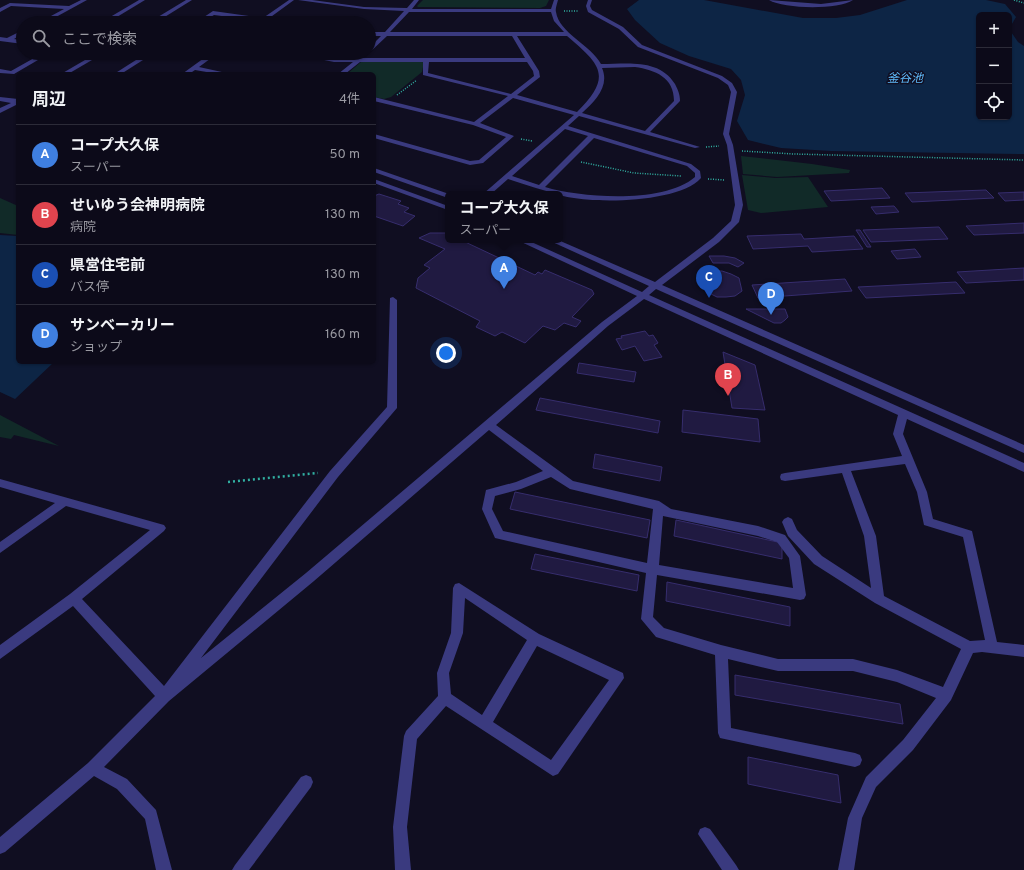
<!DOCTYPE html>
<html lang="ja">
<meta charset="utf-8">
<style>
body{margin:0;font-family:Overpass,"Noto Sans JP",sans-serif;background:#151322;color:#f1f3f6}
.controls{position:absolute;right:12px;top:12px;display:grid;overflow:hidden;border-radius:6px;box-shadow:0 1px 3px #0004}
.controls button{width:36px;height:36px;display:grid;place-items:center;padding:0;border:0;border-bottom:1px solid #2c2b38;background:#0c0a19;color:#f1f3f6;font:20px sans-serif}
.you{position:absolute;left:446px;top:353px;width:14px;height:14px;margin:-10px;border:3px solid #fff;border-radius:50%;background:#1a73e8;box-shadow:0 0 0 6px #1a73e833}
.badge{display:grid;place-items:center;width:26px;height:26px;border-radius:50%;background:#06e7f3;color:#fff;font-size:13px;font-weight:700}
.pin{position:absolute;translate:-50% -33px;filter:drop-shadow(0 1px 2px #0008)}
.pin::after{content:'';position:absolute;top:21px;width:14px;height:12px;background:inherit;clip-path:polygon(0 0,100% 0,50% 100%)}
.popup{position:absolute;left:445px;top:191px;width:118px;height:52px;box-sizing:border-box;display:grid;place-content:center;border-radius:6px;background:#0c0a19;filter:drop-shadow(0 1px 3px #0005);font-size:13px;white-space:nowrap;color:#9a9aa2}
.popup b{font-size:15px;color:#f1f3f6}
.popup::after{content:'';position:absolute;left:50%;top:100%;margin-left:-8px;border:8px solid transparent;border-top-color:#0c0a19}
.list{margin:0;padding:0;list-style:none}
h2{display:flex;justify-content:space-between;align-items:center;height:52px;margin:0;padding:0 16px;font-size:17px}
h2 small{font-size:13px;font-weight:400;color:#9a9aa2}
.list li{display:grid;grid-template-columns:26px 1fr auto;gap:12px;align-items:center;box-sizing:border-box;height:60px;padding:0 16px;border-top:1px solid #2c2b38}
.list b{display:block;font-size:15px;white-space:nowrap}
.list p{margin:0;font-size:13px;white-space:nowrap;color:#9a9aa2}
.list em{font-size:13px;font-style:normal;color:#9a9aa2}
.icon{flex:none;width:22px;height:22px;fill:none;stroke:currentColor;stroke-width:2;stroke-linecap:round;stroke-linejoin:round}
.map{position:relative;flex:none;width:1024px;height:870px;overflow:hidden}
.search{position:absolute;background:#0c0a19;box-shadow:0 1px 3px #0004;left:16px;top:16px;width:360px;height:44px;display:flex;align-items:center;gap:10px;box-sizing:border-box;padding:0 14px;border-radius:22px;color:#9a9aa2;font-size:15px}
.panel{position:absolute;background:#0c0a19;box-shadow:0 1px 3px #0004;left:16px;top:72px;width:360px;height:292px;border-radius:6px}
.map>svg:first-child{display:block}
.green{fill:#112a28}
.water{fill:#0d2545;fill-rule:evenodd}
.building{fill:#201a41;stroke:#362d6d}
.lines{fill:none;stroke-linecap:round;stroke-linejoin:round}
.path-far1{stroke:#31b0a2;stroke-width:1.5;stroke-dasharray:1 1.5;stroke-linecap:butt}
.path{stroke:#31b0a2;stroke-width:2.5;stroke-dasharray:2 3;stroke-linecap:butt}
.minor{fill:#3a3a7f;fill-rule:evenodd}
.labels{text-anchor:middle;stroke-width:3;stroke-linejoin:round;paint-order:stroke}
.far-water-label{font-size:12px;font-style:italic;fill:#5fbbfb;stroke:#100e21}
</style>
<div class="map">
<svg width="1024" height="870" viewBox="0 0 1024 870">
<rect width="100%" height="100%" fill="#100e21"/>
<g class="green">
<polygon points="423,0 549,0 546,6 540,8 418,7 417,6"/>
<polygon points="420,61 424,62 422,72 391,97 384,99 374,97 374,74 347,74 361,62"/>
<polygon points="741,156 812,164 850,170 849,173 777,177 743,174"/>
<polygon points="742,175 775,178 808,177 828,207 761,213 748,210"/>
<polygon points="0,198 18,206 18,235 0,233"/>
<polygon points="0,415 59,446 14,435 11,439 0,437"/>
</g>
<g class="water">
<path d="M639 0H704L803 18H836L860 15 907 0H986L1005 4 1016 17 1009 29 1018 42 1024 46V154L831 151 781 148 748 140 737 121 745 95 741 80 731 69 689 56 660 43 635 20 627 9ZM979 15H1009V117H979Z"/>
<polygon points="0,235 18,236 18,362 54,362 15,399 0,392"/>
</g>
<g class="building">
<polygon points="882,188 890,198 831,201 824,191"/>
<polygon points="986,190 994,198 912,202 905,193"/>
<polygon points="1024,192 1024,200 1005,201 998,193"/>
<polygon points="379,194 401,201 398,204 409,208 404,212 415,216 403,226 374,216 374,196"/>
<polygon points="894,206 899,212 876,214 871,207"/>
<polygon points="1024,223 1024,233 974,235 966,226"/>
<polygon points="939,227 948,239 871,242 863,230"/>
<polygon points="856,230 860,230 871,247 867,247"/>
<polygon points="430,233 446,233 448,234 448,240 461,240 535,275 538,272 542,274 545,270 592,290 594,294 572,317 581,321 576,327 564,323 555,330 543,326 525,343 502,332 495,336 476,327 480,321 416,288 418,278 430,268 424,265 445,249 419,238"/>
<polygon points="801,234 804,239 854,236 863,249 812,252 808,246 753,249 747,236"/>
<polygon points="915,249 921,257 897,259 891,251"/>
<polygon points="709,256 724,256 735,258 744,263 738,267 729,263 713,263"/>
<polygon points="1024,268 1024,280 966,283 957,272"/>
<polygon points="711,271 722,271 731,274 739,278 742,291 735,296 726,297 717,297 711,294 704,289 700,279"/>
<polygon points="845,279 852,291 758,298 752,285"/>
<polygon points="956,282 965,293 866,298 858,287"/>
<polygon points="746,309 785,309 788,317 785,320 781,323 774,323"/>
<polygon points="645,331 649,336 653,335 658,343 654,345 662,357 644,361 635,346 622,350 616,339 622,338 621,336"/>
<polygon points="723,352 755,365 765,410 732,408"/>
<polygon points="579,363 636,372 634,382 577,373"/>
<polygon points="540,398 660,421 658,433 536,410"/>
<polygon points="683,410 758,419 760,442 682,432"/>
<polygon points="595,454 662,467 660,481 593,468"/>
<polygon points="515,492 650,520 647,538 510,509"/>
<polygon points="676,520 782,543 782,559 674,536"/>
<polygon points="535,554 639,575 637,591 531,569"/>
<polygon points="667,582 790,607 790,626 666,601"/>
<polygon points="735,675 900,704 903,724 735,695"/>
<polygon points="748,757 838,775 841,803 748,784"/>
</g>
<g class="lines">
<g class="path-far1">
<polyline points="1014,0 1024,3"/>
<polyline points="564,11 579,11"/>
<polyline points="67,21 81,23"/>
<polyline points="109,55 124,58"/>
<polyline points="397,95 417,80"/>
<polyline points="521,139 532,141"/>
<polyline points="706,147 719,146"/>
<polyline points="742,151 794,154 1024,160"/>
<polyline points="581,162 634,173 681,176"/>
<polyline points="708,179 725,180"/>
</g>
<polyline class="path" points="228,482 318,473"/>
<g class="minor">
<polygon points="81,0 87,0 45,23 38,23 64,9 11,6 0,12 0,8 10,3 69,6"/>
<polygon points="139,0 145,0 107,23 100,23"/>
<polygon points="186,0 192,0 155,23 148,23"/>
<polygon points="289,0 294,0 268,19 288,23 265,22 259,23 259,21 214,15 201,23 195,23 213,11 263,18"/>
<path d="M298 0H312L364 7 407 8 414 0H419L412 9H551L554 0H558C557 4 555 9 556 12 559 33 591 45 601 64 627 64 659 58 675 84 678 90 680 94 680 101L650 132 700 147 695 148 579 116 568 126 691 164 700 171 701 178C679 203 594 204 563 196 546 191 526 185 508 179L491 194H483L574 115 513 98 480 123 514 136 483 163 470 165 374 138V134L470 161 479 160 506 137 473 125 374 101V97L474 122 508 96 423 75V62H360L345 74H338L353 62H334L290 53H303L334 58H525L512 36H387L369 53V48L381 36H369V32H385L404 11 364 9ZM409 12H551L554 21 564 32H390ZM517 36H567C601 65 613 76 577 112L517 95 540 77 539 71ZM429 62H527L533 71 534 76 511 94 428 73ZM635 67C655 70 674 77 674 101L645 131 582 113C595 101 610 86 602 68ZM565 129 588 136 539 185 512 176ZM594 138 687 166 695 173V177C664 204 582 198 545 187Z"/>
<path d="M588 0H592L590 6 592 10 623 27 642 45 722 76 732 83 737 92 729 134 733 145 743 205 739 222 719 242 662 285 1024 445V453L656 289 649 295 1024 463V472L907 419 903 434 927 492 933 519 972 531 997 642 1024 645V657L982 652 973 653 951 700 913 750 876 787 862 818 854 870H838L848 818 866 777 903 740 936 698 897 682 853 671H778L728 659 731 728 855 753 860 755 862 760 860 765 855 767 720 738 718 733 715 655 656 637 641 619 646 573 495 538 482 509 486 490 516 482 543 471 489 430 314 581 169 701 104 767 127 779 156 810 172 870H156L145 819 117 789 94 776 5 852 0 854V837L88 763 155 696 73 606 0 659V645L70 594 150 530 66 506 0 553V542L55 503 0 487V479L164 525 166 528 164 531 82 599 164 686 330 471 387 407 390 298 393 297 397 300V408L338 477 201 658 306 573 602 322 637 296 517 240H527L642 292 649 286 548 240H558L655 282 713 238 731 221 735 205 727 145 723 134 731 92 728 85 718 78 638 47 619 29 588 12 586 6ZM644 299 898 415 893 434 902 456 785 473 781 474 780 477 781 480 785 481 842 473 864 536 871 588 822 556 797 530 792 519 788 517 784 519 782 522 788 536 814 564 875 603 961 649 943 687 897 670 853 659H778L721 645 664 628 653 617 657 575 800 600 804 599 806 595 800 556 785 535 758 526 671 509 659 501 573 481 496 425 608 326ZM905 464 917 492 924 525 963 537 985 640 970 641 884 596 876 536 851 471ZM551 477 570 489 653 509 647 563 503 531 492 509 495 496 521 489ZM663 516 758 536 777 542 789 558 793 588 659 565Z"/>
<path d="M769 0 821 4 853 0C838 10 784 9 769 0Z"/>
<polygon points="23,30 23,34 14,39 23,40 23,44 0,41 0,37 7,38"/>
<polygon points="43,53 50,53 14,74 0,73 0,69 11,71"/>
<polygon points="97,53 104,53 68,74 61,74"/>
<polygon points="147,53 154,53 121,74 114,74"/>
<polygon points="211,53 218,53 199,67 231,74 218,74 195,70 189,74 182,74"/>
<polygon points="0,97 18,99 18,104 0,113 0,108 11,103 0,101"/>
<polygon points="374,168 449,194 448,198 374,172"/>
<polygon points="374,179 448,206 448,210 374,183"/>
<path d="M459 583 539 634 623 673 624 678 558 774 553 776 446 706 417 739 407 827 411 870H395L393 827 404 736 406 731 438 696 437 673 451 633 453 588 455 584ZM465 598 527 640 482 715 451 694 449 673 463 633ZM537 646 609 680 551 760 493 722Z"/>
<polygon points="306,775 311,777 313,782 311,787 249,870 232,870 235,865 301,777"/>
<polygon points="705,827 710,829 736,865 739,870 722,870 698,834 700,829"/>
</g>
</g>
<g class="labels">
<g class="far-water-label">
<text x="905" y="82">釜谷池</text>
</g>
</g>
</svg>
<div class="controls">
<button>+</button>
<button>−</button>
<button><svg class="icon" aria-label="locate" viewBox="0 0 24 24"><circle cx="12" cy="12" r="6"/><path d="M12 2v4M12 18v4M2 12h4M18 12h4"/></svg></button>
</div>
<div class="you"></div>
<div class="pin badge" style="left:504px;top:289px;background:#3f7fe0">A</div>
<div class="popup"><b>コープ大久保</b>スーパー</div>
<div class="pin badge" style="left:728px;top:396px;background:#e0444e">B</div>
<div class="pin badge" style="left:709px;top:298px;background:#1a4fb4">C</div>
<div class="pin badge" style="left:771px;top:315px;background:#3f7fe0">D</div>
<div class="search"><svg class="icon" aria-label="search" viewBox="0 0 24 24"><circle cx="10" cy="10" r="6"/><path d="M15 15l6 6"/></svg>ここで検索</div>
<section class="panel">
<h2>周辺<small>4件</small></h2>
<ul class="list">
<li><span class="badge" style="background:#3f7fe0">A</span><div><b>コープ大久保</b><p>スーパー</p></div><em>50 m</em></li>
<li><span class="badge" style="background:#e0444e">B</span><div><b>せいゆう会神明病院</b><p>病院</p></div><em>130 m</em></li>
<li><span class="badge" style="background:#1a4fb4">C</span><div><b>県営住宅前</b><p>バス停</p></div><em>130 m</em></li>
<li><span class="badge" style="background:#3f7fe0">D</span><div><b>サンベーカリー</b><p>ショップ</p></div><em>160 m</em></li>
</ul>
</section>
</div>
